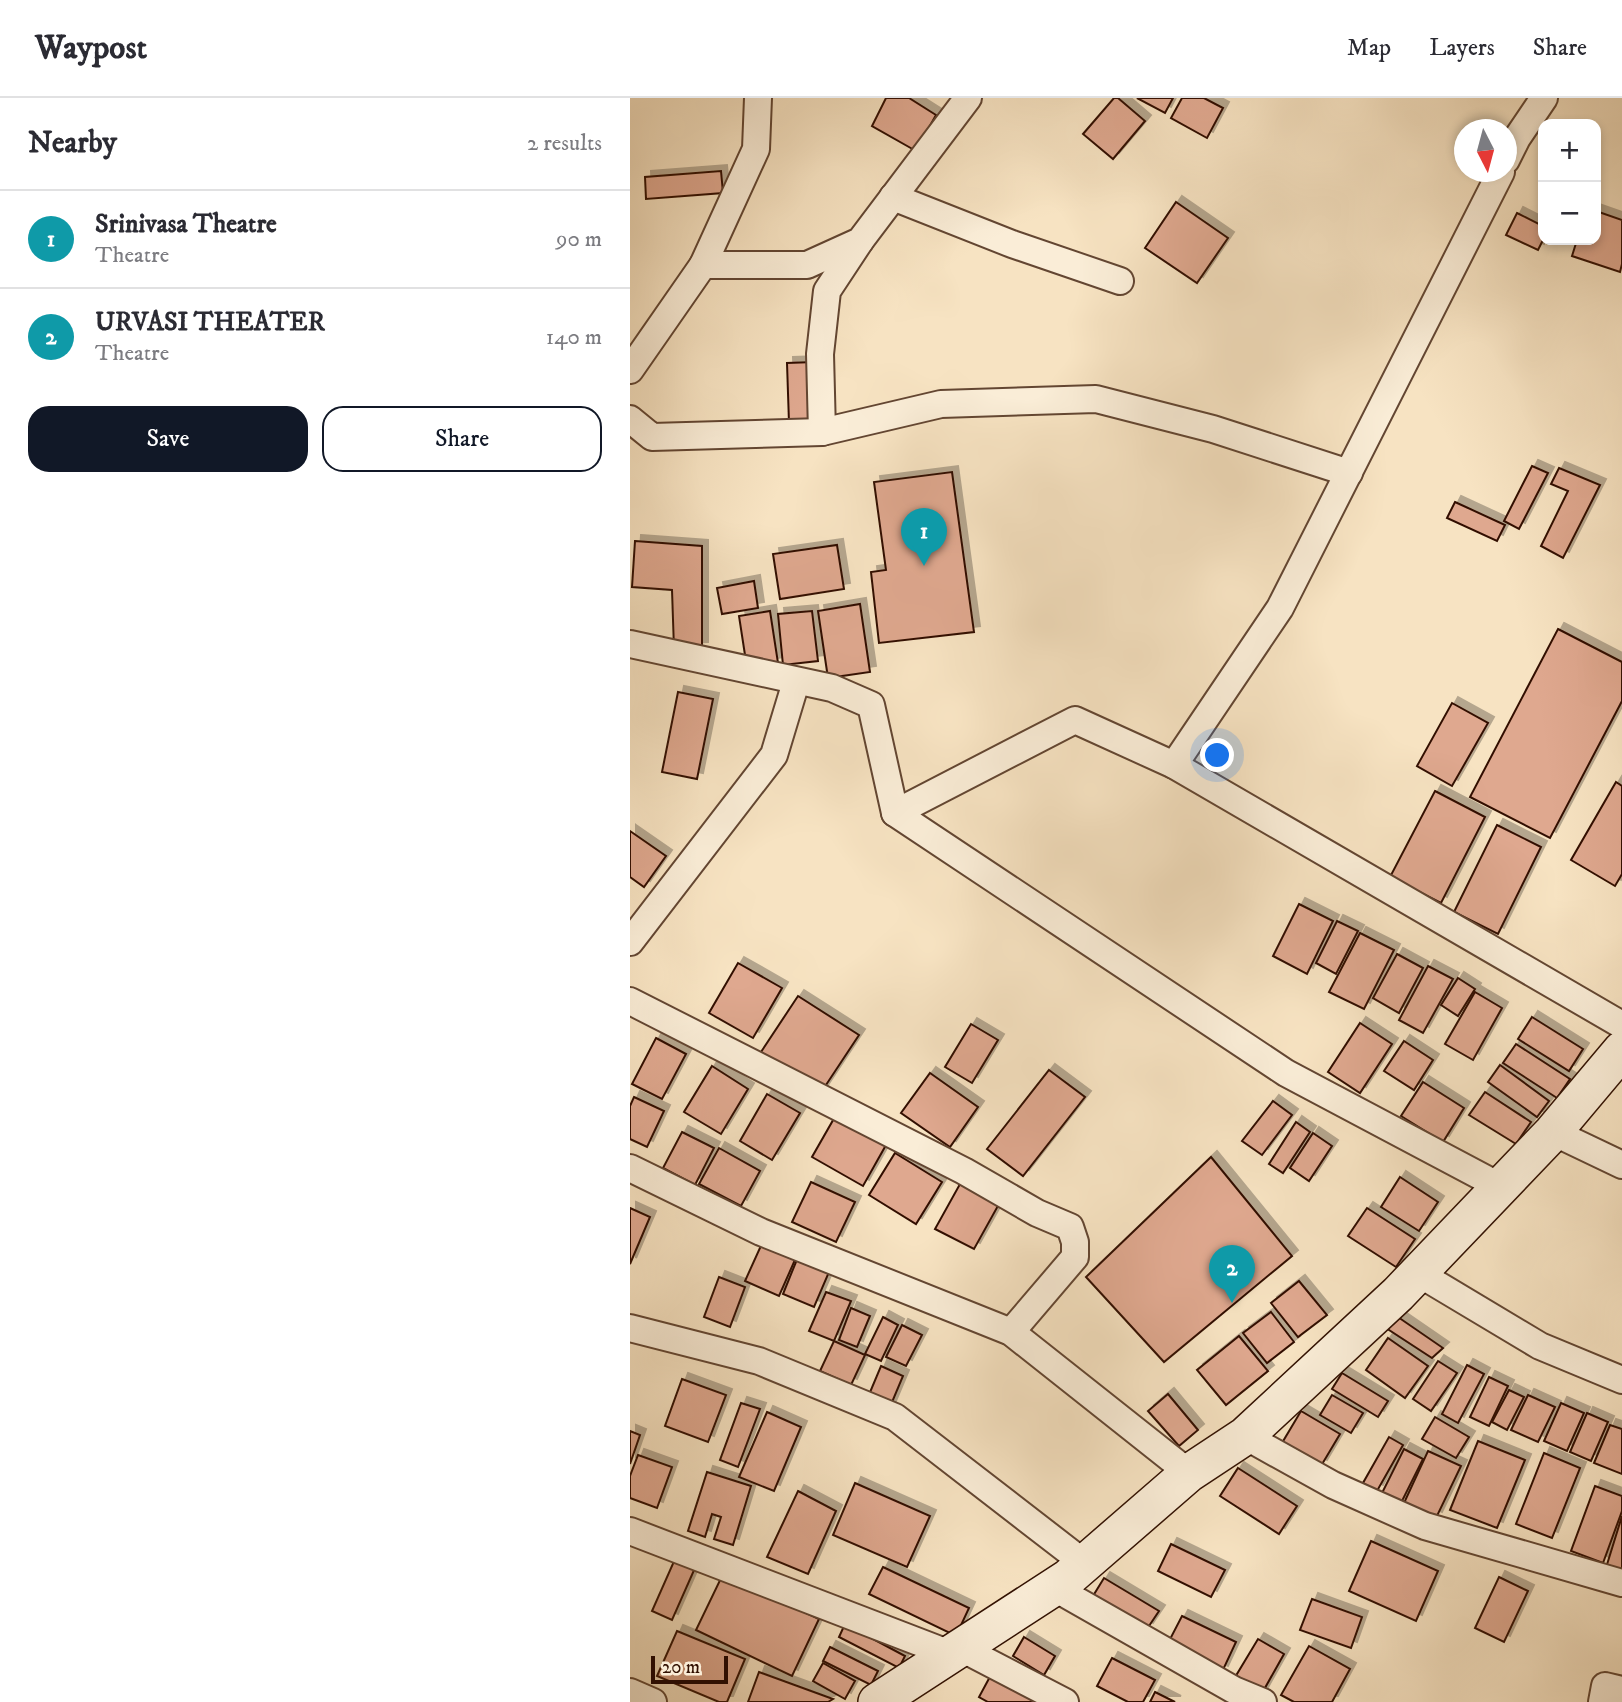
<!DOCTYPE html>
<meta charset="utf-8">
<style>
body{margin:0;font-family:"IM FELL DW Pica",serif;background:#f7f7f7;color:#2b2b33}
.controls{position:absolute;right:21px;top:21px;display:grid;overflow:hidden;border-radius:14px;box-shadow:0 4px 10px #0003}
.controls button{width:63px;height:63px;display:grid;place-items:center;padding:0;border:0;border-bottom:2px solid #e1e1e2;background:#fff;color:#2b2b33;font:35px sans-serif}
.compass{position:absolute;left:824px;top:21px;width:63px;height:63px;border-radius:50%;background:#fff;box-shadow:0 4px 10px #0003;rotate:174deg}
.scale{position:absolute;left:21px;bottom:18px;width:77px;box-sizing:border-box;padding-left:7px;border:4px solid #321102;border-top:0;font-size:19px;line-height:24px;white-space:nowrap;color:#321102;-webkit-text-stroke:5px #faedd7;paint-order:stroke}
.you{position:absolute;left:588px;top:658px;width:24px;height:24px;margin:-18px;border:5px solid #fff;border-radius:50%;background:#1a73e8;box-shadow:0 0 0 10px #1a73e833}
.badge{display:grid;place-items:center;width:46px;height:46px;border-radius:50%;background:#111827;color:#fff;font-size:23px;font-weight:700}
.pin{position:absolute;translate:-50% -58px;filter:drop-shadow(0 2px 4px #0008)}
.pin::after{content:'';position:absolute;top:37px;width:24px;height:21px;background:inherit;clip-path:polygon(0 0,100% 0,50% 100%)}
.list{margin:0;padding:0;list-style:none}
h2{display:flex;justify-content:space-between;align-items:center;height:91px;margin:0;padding:0 28px;font-size:30px}
h2 small{font-size:23px;font-weight:400;color:#7c7c81}
.list li{display:grid;grid-template-columns:46px 1fr auto;gap:21px;align-items:center;box-sizing:border-box;height:98px;padding:0 28px;border-top:2px solid #e1e1e2}
.list b{display:block;font-size:26px;white-space:nowrap}
.list p{margin:0;font-size:23px;white-space:nowrap;color:#7c7c81}
.list em{font-size:23px;font-style:normal;color:#7c7c81}
.actions{display:flex;gap:14px;padding:21px 28px}
.actions a{flex:1;padding:16px 0;border:2px solid #111827;border-radius:21px;text-align:center;font-size:24px;color:#111827}
.actions .main{background:#111827;color:#fff}
.map{position:relative;flex:none;width:992px;height:1604px;overflow:hidden}
header{display:flex;align-items:center;gap:42px;box-sizing:border-box;height:98px;padding:0 35px;background:#fff;border-bottom:2px solid #e1e1e2}
header strong{font-size:33px}
nav{display:flex;gap:38px;margin-inline-start:auto;font-size:24px}
main{display:flex}
aside{flex:1;background:#fff}
.map>svg:first-child{display:block}
.building{fill:#dfa88f;stroke:#321102;stroke-width:2;filter:url(#shadow)}
.lines{fill:none;stroke-linecap:round;stroke-linejoin:round}
.street-casing{stroke:#634632;stroke-width:30}
.secondary-casing{stroke:#321102;stroke-width:40}
.street{stroke:#faedd7;stroke-width:26}
.secondary{stroke:#faedd7;stroke-width:37}
</style>
<header>
<strong>Waypost</strong>
<nav><a>Map</a><a>Layers</a><a>Share</a></nav>
</header>
<main>
<aside>
<h2>Nearby<small>2 results</small></h2>
<ul class="list">
<li><span class="badge" style="background:#0f9aa8">1</span><div><b>Srinivasa Theatre</b><p>Theatre</p></div><em>90 m</em></li>
<li><span class="badge" style="background:#0f9aa8">2</span><div><b>URVASI THEATER</b><p>Theatre</p></div><em>140 m</em></li>
</ul>
<div class="actions"><a class="main">Save</a><a>Share</a></div>
</aside>
<div class="map">
<svg width="992" height="1604" viewBox="0 0 992 1604">
<defs>
<filter id="shadow"><feDropShadow dx="6" dy="-6" stdDeviation="0" flood-color="#0004"/></filter>
</defs>
<rect width="100%" height="100%" fill="#f7e3c2"/>
<filter id="stains"><feTurbulence type="fractalNoise" baseFrequency=".00286" numOctaves="4"/><feColorMatrix values="0 0 0 0 .2 0 0 0 0 .09 0 0 0 0 .02 0 0 0 .5 -.17"/></filter>
<radialGradient id="worn" r=".72"><stop offset=".6" stop-color="#630" stop-opacity="0"/><stop offset="1" stop-color="#630" stop-opacity=".3"/></radialGradient>
<g class="building">
<polygon points="256,0 279,0 306,17 286,53 242,28"/>
<polygon points="484,0 488,0 515,23 483,61 453,36"/>
<polygon points="507,0 543,0 535,15"/>
<polygon points="552,0 574,0 593,10 577,40 541,20"/>
<polygon points="91,73 93,95 16,101 15,79"/>
<polygon points="546,104 598,140 567,185 515,150"/>
<polygon points="966,113 992,122 992,166 990,174 942,158 947,142 966,142"/>
<polygon points="887,115 913,128 913,142 908,152 876,137"/>
<polygon points="184,264 186,324 159,325 157,265"/>
<polygon points="902,368 918,375 889,431 874,423"/>
<polygon points="929,370 970,387 933,460 911,448 938,393 921,386"/>
<polygon points="322,374 344,534 249,545 241,474 256,472 244,384"/>
<polygon points="825,404 875,427 867,443 817,420"/>
<polygon points="5,443 72,448 72,550 44,551 42,492 2,489"/>
<polygon points="207,447 214,491 150,501 143,456"/>
<polygon points="124,483 128,510 92,516 87,490"/>
<polygon points="230,506 240,574 198,580 188,513"/>
<polygon points="140,513 148,565 117,570 109,518"/>
<polygon points="182,513 188,563 153,567 148,516"/>
<polygon points="928,531 992,564 992,603 920,740 840,699"/>
<polygon points="48,594 83,601 67,681 32,674"/>
<polygon points="822,605 858,625 822,688 787,668"/>
<polygon points="986,684 992,688 992,776 985,788 941,762"/>
<polygon points="805,693 855,719 811,805 760,779"/>
<polygon points="867,727 911,749 868,836 824,814"/>
<polygon points="0,733 36,758 14,789 0,779"/>
<polygon points="669,806 703,823 677,876 643,858"/>
<polygon points="707,823 728,833 706,876 686,865"/>
<polygon points="730,835 764,852 734,911 699,894"/>
<polygon points="767,856 793,870 769,915 743,900"/>
<polygon points="108,865 152,890 123,940 79,915"/>
<polygon points="798,868 823,881 793,935 769,922"/>
<polygon points="828,880 845,891 828,918 811,907"/>
<polygon points="845,894 872,910 843,962 815,946"/>
<polygon points="168,898 229,937 192,993 131,954"/>
<polygon points="902,919 953,951 939,973 888,941"/>
<polygon points="730,925 762,946 730,995 698,974"/>
<polygon points="341,926 368,942 342,985 315,969"/>
<polygon points="26,940 56,956 32,1001 2,986"/>
<polygon points="774,943 803,962 784,992 754,973"/>
<polygon points="886,946 940,981 927,1000 873,965"/>
<polygon points="870,967 919,1003 907,1019 858,984"/>
<polygon points="82,968 118,991 91,1036 54,1014"/>
<polygon points="419,972 455,999 393,1078 357,1051"/>
<polygon points="300,975 348,1009 320,1049 271,1015"/>
<polygon points="793,984 834,1010 813,1044 771,1018"/>
<polygon points="855,994 901,1024 886,1046 839,1017"/>
<polygon points="137,996 170,1015 142,1062 110,1043"/>
<polygon points="4,999 34,1013 17,1049 0,1041 0,1008"/>
<polygon points="643,1003 662,1017 632,1057 612,1043"/>
<polygon points="206,1017 256,1047 233,1088 182,1059"/>
<polygon points="666,1024 680,1034 653,1075 639,1066"/>
<polygon points="52,1034 84,1050 65,1087 33,1070"/>
<polygon points="683,1035 702,1048 679,1083 660,1070"/>
<polygon points="89,1050 130,1073 111,1108 69,1086"/>
<polygon points="265,1055 312,1084 286,1126 239,1097"/>
<polygon points="581,1059 662,1158 534,1264 456,1179"/>
<polygon points="770,1079 808,1104 789,1133 751,1109"/>
<polygon points="181,1084 225,1104 206,1144 162,1124"/>
<polygon points="330,1086 369,1106 344,1151 305,1131"/>
<polygon points="0,1110 20,1119 0,1166"/>
<polygon points="737,1110 785,1141 766,1169 718,1138"/>
<polygon points="134,1141 168,1155 149,1198 115,1183"/>
<polygon points="170,1154 202,1167 184,1209 153,1196"/>
<polygon points="89,1179 115,1189 100,1229 74,1219"/>
<polygon points="669,1183 697,1217 668,1239 641,1205"/>
<polygon points="196,1194 221,1203 204,1243 179,1233"/>
<polygon points="221,1210 240,1218 227,1249 209,1242"/>
<polygon points="641,1214 664,1244 637,1265 613,1235"/>
<polygon points="765,1217 813,1250 802,1260 756,1230"/>
<polygon points="253,1219 268,1227 251,1263 235,1256"/>
<polygon points="272,1227 292,1237 276,1268 256,1259"/>
<polygon points="609,1238 638,1273 596,1307 567,1272"/>
<polygon points="758,1240 798,1268 775,1300 736,1272"/>
<polygon points="204,1243 235,1257 221,1287 190,1273"/>
<polygon points="808,1263 827,1275 801,1313 783,1301"/>
<polygon points="837,1267 854,1276 828,1325 812,1316"/>
<polygon points="251,1268 273,1278 260,1309 238,1299"/>
<polygon points="712,1275 758,1303 748,1319 702,1291"/>
<polygon points="859,1279 878,1288 859,1328 840,1319"/>
<polygon points="52,1281 96,1297 78,1344 35,1328"/>
<polygon points="879,1292 894,1299 877,1332 862,1324"/>
<polygon points="538,1296 568,1332 549,1348 518,1313"/>
<polygon points="702,1297 733,1315 721,1335 690,1317"/>
<polygon points="898,1297 925,1309 908,1344 881,1332"/>
<polygon points="111,1305 130,1311 108,1369 90,1362"/>
<polygon points="931,1305 954,1315 937,1353 914,1343"/>
<polygon points="671,1313 710,1336 691,1368 652,1345"/>
<polygon points="137,1314 171,1329 144,1393 109,1379"/>
<polygon points="957,1315 978,1324 961,1363 940,1354"/>
<polygon points="805,1319 839,1339 826,1360 792,1341"/>
<polygon points="980,1327 992,1331 992,1376 964,1365"/>
<polygon points="0,1333 10,1337 0,1366"/>
<polygon points="759,1339 773,1347 747,1393 733,1385"/>
<polygon points="848,1343 895,1362 867,1430 820,1412"/>
<polygon points="774,1351 793,1361 770,1407 751,1397"/>
<polygon points="798,1353 831,1368 806,1420 774,1405"/>
<polygon points="914,1355 950,1370 922,1440 886,1426"/>
<polygon points="8,1357 42,1369 27,1410 0,1400 0,1378"/>
<polygon points="608,1370 667,1408 649,1436 590,1398"/>
<polygon points="77,1374 121,1388 103,1447 84,1441 91,1419 82,1416 75,1439 58,1433"/>
<polygon points="225,1385 300,1418 277,1469 203,1437"/>
<polygon points="965,1388 992,1398 992,1413 973,1465 941,1453"/>
<polygon points="168,1393 206,1413 178,1476 137,1459"/>
<polygon points="992,1418 992,1478 975,1473"/>
<polygon points="741,1443 808,1473 786,1523 719,1493"/>
<polygon points="541,1446 595,1472 581,1499 528,1473"/>
<polygon points="45,1461 65,1470 42,1522 22,1513"/>
<polygon points="253,1469 339,1510 326,1538 239,1496"/>
<polygon points="93,1476 189,1521 162,1578 66,1532"/>
<polygon points="869,1479 898,1493 874,1544 845,1530"/>
<polygon points="474,1480 529,1513 517,1531 463,1498"/>
<polygon points="682,1501 732,1519 721,1550 670,1532"/>
<polygon points="552,1518 606,1544 592,1574 537,1547"/>
<polygon points="215,1526 275,1558 269,1570 209,1539"/>
<polygon points="47,1533 115,1561 97,1604 89,1604 27,1578"/>
<polygon points="394,1539 425,1558 414,1577 383,1558"/>
<polygon points="628,1541 654,1556 631,1597 604,1581"/>
<polygon points="679,1548 720,1571 702,1604 664,1604 651,1597"/>
<polygon points="200,1549 248,1573 241,1587 193,1563"/>
<polygon points="482,1560 525,1582 513,1604 498,1604 467,1588"/>
<polygon points="193,1565 225,1583 215,1601 183,1583"/>
<polygon points="129,1574 203,1601 198,1604 118,1604"/>
<polygon points="362,1575 410,1604 358,1604 349,1599"/>
<polygon points="525,1594 545,1604 520,1604"/>
</g>
<g class="lines">
<defs>
<g id="street">
<polyline points="876,62 887,40 914,0"/>
<polyline points="871,74 650,510 544,667 992,927"/>
<polyline points="263,99 382,146 490,183"/>
<polyline points="73,167 126,51 128,0"/>
<polyline points="0,272 73,167 177,167 230,143 338,0"/>
<polyline points="0,321 22,339 192,334 311,306 466,301 583,331 719,375"/>
<polyline points="192,334 190,256 197,193 230,143"/>
<polyline points="0,546 202,590 241,607 265,715"/>
<polyline points="544,667 445,622 265,715 656,975 871,1089"/>
<polyline points="0,844 144,657 166,584"/>
<polyline points="0,903 334,1073 407,1115 440,1129 445,1144 445,1159 381,1234"/>
<polyline points="923,1034 992,1067"/>
<polyline points="0,1070 131,1134 381,1234 559,1375"/>
<polyline points="788,1175 910,1248 992,1282"/>
<polyline points="0,1230 129,1263 265,1319 454,1465"/>
<polyline points="615,1338 703,1387 795,1428 992,1485"/>
<polyline points="0,1433 320,1556"/>
<polyline points="423,1489 604,1592 633,1604"/>
<polyline points="331,1550 435,1604"/>
<polyline points="0,1594 23,1604"/>
<polyline points="972,1604 975,1588 992,1592"/>
</g>
<polyline id="secondary" points="247,1604 438,1480 559,1375 615,1338 768,1196 923,1034 992,952"/>
</defs>
<use href="#street" class="street-casing"/>
<use href="#secondary" class="secondary-casing"/>
<use href="#street" class="street"/>
<use href="#secondary" class="secondary"/>
</g>
<rect width="100%" height="100%" filter="url(#stains)"/>
<rect width="100%" height="100%" fill="url(#worn)"/>
</svg>
<div class="controls">
<button>+</button>
<button>−</button>
</div>
<svg class="compass" viewBox="-18 -18 36 36"><path d="M0-13l5 13h-10z" fill="#e53935"/><path d="M0 13l5-13h-10z" fill="#7c7c81"/></svg>
<div class="scale">20 m</div>
<div class="you"></div>
<div class="pin badge" style="left:294px;top:468px;background:#0f9aa8">1</div>
<div class="pin badge" style="left:602px;top:1205px;background:#0f9aa8">2</div>
</div>
</main>
